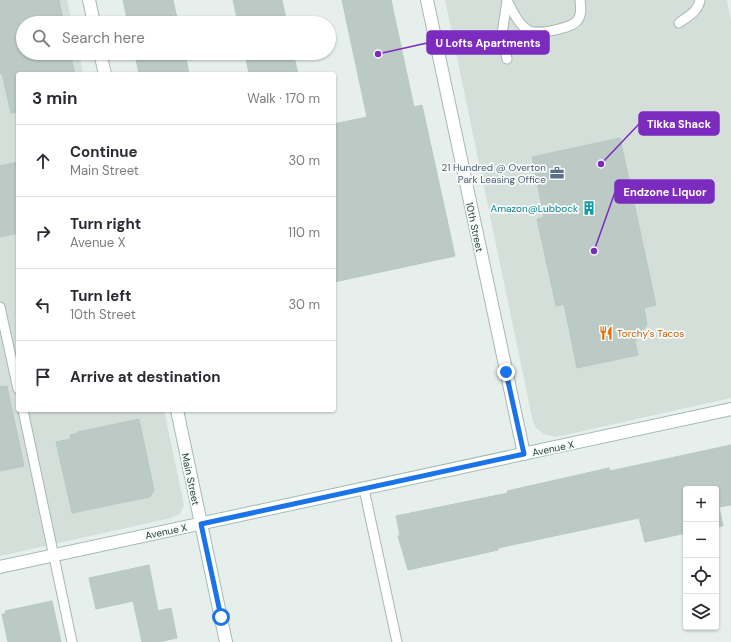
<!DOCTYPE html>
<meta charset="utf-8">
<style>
body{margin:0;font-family:"DM Sans",sans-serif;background:#f2f2f3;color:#2b2b33}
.controls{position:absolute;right:12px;bottom:12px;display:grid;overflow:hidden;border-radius:4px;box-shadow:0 1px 3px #0004}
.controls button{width:36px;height:36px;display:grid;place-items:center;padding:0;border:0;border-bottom:1px solid #e1e1e2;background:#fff;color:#2b2b33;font:20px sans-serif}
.stop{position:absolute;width:12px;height:12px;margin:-9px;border:3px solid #1a73e8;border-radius:50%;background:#fff}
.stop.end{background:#1a73e8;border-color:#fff;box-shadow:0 1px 4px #0008}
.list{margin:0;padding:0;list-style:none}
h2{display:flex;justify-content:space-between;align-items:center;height:52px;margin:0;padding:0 16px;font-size:17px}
h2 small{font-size:13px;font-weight:400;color:#7c7c81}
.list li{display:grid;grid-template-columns:26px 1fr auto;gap:12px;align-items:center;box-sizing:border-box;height:72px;padding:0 16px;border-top:1px solid #e1e1e2}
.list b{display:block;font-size:15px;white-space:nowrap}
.list p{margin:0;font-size:13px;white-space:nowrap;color:#7c7c81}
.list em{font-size:13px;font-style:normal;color:#7c7c81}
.icon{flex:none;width:22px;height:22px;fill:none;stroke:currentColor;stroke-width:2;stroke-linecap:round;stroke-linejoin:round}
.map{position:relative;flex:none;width:731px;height:642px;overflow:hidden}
.search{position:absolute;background:#fff;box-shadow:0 1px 3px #0004;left:16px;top:16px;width:320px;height:44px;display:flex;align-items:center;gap:10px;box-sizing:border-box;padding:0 14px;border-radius:22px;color:#7c7c81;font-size:15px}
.panel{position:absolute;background:#fff;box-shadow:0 1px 3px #0004;left:16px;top:72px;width:320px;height:340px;border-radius:4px}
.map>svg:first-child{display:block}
.built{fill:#d4dfda}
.building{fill:#bbcac4;stroke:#b8c9c2}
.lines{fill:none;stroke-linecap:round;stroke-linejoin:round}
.lane-casing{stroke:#a8b8b2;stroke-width:11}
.street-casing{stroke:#a8b8b2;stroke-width:14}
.secondary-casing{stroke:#a4bbb3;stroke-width:14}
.lane{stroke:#fff;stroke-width:9}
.street{stroke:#fff;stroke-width:12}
.secondary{stroke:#fff;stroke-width:12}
.route{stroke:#1a73e8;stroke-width:5}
.labels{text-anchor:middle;stroke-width:3.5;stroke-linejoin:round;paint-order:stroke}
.service-label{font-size:10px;fill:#4e5e75;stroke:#f7fbf9;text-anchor:end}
.culture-label{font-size:10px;fill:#0d838f;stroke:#f7fbf9;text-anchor:end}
.street-label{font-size:10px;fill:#24423a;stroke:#f7fbf9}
.food-label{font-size:10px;fill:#c56008;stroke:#f7fbf9;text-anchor:start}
.leader{fill:none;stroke:#7b2cbf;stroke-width:1.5}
.callout-dot{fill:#7b2cbf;stroke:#f7fbf9;stroke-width:1.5}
.callout{fill:#7b2cbf;stroke:#7b2cbf;stroke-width:1.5}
.callout-label{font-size:11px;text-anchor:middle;font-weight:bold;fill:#fff}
</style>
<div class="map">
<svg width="731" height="642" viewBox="0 0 731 642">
<rect width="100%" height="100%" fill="#e6efeb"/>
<g class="built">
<polygon points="0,0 67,0 72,23 23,23 23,53 79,53 83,74 18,74 18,410 164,410 184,505 180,514 171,518 0,556"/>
<polygon points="445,0 727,0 731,20 731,398 556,437 544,434 536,428 533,422"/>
</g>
<g class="building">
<polygon points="0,0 59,0 64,23 23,23 23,53 70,53 75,74 18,74 18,112 11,113 2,73 0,74"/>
<polygon points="123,0 173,0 178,23 128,23"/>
<polygon points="233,0 282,0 287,23 238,23"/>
<polygon points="342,0 391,0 414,107 422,105 455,256 334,282 334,124 367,117"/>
<polygon points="135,53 185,53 189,74 139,74"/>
<polygon points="245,53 293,53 298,74 249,74"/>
<polygon points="620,138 656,305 644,308 647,324 635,342 638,355 577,368 564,304 556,306 537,219 544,217 532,157"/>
<polygon points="18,162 18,233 0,237 0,166"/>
<polygon points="7,386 24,466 0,471 0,387"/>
<polygon points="139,419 154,490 150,497 72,513 56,442 71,439 70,435 78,433 78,432"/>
<polygon points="731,445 731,505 719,507 723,526 716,527 716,489 686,489 686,533 645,542 639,518 498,548 498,550 408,570 398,536 400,535 396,516 508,493 507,491 609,468 610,471"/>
<polygon points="149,565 158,611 171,608 177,638 158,642 142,642 133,601 96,609 89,578"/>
<polygon points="52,601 61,642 8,642 2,614 6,614 5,611"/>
</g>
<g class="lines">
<defs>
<g id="lane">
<path d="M507 0C512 10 518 24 528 30 536 36 571 28 577 21 582 15 581 7 580 0"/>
<polyline points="507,1 502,34 507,59"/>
<path d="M679 23C688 16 698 12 700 0"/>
<polyline points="0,307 18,389"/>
<polyline points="23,410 72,642"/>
<polyline points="364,489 397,642"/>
</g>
<polyline id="street" points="427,0 524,454"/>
<g id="secondary">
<polyline points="89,0 94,23"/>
<polyline points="100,53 105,74"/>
<polyline points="177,410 226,642"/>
<polyline points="0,567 731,409"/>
</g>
</defs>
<use href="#lane" class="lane-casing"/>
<use href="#street" class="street-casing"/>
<use href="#secondary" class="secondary-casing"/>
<use href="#lane" class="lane"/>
<use href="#street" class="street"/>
<use href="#secondary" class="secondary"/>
</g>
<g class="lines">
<polyline class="route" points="221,617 201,524 524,454 506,372"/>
</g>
<defs>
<symbol id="office-bare" viewBox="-9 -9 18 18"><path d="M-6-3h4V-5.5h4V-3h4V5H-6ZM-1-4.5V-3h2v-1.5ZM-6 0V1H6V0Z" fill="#5c6f8a" stroke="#f7fbf9" stroke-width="2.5" paint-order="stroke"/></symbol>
<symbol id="building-bare" viewBox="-9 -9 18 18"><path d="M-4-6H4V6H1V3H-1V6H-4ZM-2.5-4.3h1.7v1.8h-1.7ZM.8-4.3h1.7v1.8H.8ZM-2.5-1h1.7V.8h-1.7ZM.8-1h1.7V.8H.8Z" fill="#0f9aa8" stroke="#f7fbf9" stroke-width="2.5" paint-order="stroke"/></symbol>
<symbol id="restaurant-bare" viewBox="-9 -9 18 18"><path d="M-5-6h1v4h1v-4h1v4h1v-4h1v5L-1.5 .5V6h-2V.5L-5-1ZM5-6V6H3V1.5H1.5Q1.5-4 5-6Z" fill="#e8710a" stroke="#f7fbf9" stroke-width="2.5" paint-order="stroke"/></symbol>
</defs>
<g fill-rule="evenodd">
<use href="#office-bare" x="547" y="163" width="20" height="20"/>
<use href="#building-bare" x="579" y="198" width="20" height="20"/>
<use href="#restaurant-bare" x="596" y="323" width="20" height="20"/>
</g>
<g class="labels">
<g class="service-label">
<text x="546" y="171">21 Hundred @ Overton<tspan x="546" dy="12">Park Leasing Office</tspan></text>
</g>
<g class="culture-label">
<text x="578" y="212">Amazon@Lubbock</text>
</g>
<g class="street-label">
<text transform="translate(475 227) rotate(78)" y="4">10th Street</text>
<text transform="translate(553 448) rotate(-12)" y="4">Avenue X</text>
<text transform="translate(191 479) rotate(78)" y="4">Main Street</text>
<text transform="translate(166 531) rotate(-12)" y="4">Avenue X</text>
</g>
<g class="food-label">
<text x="617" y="337">Torchy's Tacos</text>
</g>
</g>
<path class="leader" d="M378 54L427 43M601 164L639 124M594 251L615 192"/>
<g class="callout-dot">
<circle cx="378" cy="54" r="4"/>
<circle cx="601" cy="164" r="4"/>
<circle cx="594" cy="251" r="4"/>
</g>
<g class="callout">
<rect x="427" y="31" width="122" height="23" rx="4"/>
<rect x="639" y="112" width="80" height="23" rx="4"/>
<rect x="615" y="180" width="99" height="23" rx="4"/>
</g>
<g class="callout-label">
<text x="488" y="47">U Lofts Apartments</text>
<text x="679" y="128">Tikka Shack</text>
<text x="665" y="196">Endzone Liquor</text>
</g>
</svg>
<div class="controls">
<button>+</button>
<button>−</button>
<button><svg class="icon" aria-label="locate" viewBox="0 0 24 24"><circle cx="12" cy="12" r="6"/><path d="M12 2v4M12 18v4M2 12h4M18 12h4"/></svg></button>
<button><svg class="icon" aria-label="layers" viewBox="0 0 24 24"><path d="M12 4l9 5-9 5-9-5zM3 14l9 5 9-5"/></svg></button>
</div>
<div class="stop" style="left:221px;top:617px"></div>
<div class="stop end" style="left:506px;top:372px"></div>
<div class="search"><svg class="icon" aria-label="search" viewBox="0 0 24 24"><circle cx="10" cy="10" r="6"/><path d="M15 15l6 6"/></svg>Search here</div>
<section class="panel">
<h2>3 min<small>Walk · 170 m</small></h2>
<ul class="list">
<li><svg class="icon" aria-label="ahead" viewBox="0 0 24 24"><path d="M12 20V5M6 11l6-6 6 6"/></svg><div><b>Continue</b><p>Main Street</p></div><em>30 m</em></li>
<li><svg class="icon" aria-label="right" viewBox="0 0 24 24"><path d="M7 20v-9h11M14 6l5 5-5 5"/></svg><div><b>Turn right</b><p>Avenue X</p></div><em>110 m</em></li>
<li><svg class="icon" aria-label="left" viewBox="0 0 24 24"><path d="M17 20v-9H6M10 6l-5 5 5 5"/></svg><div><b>Turn left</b><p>10th Street</p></div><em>30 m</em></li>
<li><svg class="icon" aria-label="arrive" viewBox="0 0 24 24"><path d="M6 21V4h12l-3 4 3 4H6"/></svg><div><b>Arrive at destination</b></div></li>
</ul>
</section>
</div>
